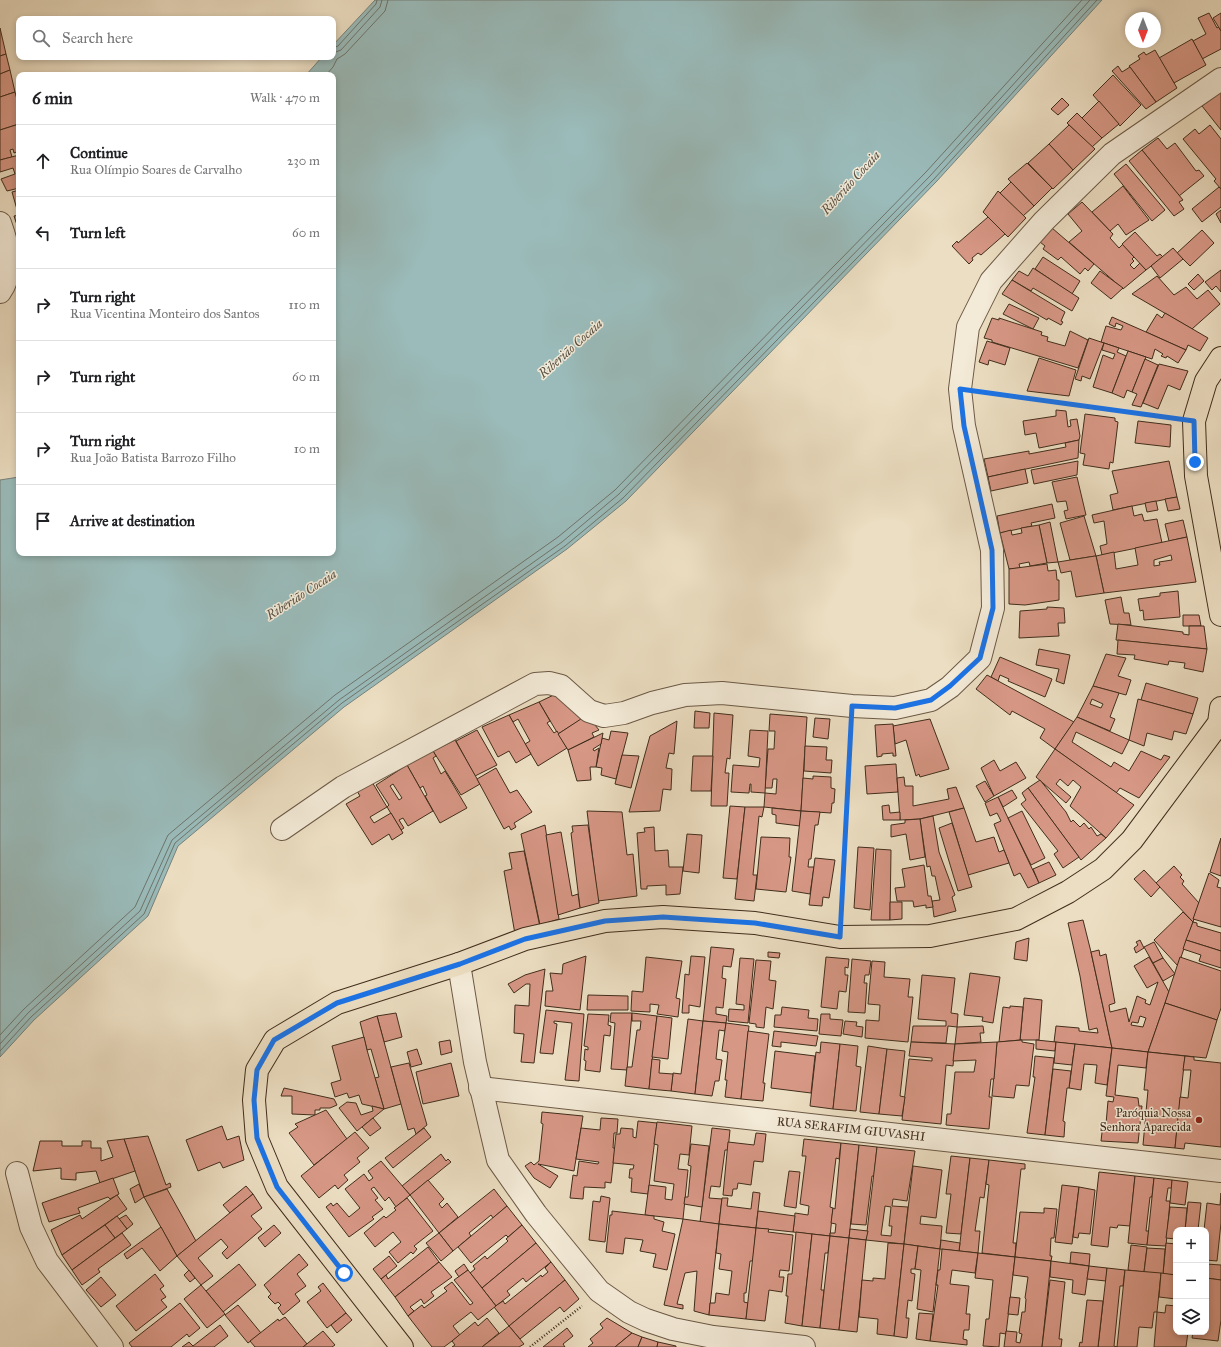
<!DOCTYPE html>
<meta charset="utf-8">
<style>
body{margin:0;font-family:"IM FELL Great Primer",serif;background:#f6f6f6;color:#202124}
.controls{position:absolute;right:12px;bottom:12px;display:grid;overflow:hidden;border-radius:8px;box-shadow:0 2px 6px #0003}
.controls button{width:36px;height:36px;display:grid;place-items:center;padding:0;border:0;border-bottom:1px solid #e0e0e0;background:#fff;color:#202124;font:20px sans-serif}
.compass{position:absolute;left:1125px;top:12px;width:36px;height:36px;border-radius:50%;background:#fff;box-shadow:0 2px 6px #0003;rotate:180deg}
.stop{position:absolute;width:12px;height:12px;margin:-9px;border:3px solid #1a73e8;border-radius:50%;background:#fff}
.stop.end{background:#1a73e8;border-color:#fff;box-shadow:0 1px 4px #0008}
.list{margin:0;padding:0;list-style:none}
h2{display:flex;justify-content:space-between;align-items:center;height:52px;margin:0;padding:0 16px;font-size:17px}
h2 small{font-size:13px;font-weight:400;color:#757577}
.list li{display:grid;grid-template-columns:26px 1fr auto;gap:12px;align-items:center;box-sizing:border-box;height:72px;padding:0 16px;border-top:1px solid #e0e0e0}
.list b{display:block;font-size:15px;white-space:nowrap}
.list p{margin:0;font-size:13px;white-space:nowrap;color:#757577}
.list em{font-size:13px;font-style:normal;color:#757577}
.icon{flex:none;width:22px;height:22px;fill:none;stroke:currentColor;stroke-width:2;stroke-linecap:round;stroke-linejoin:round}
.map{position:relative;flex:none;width:1221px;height:1347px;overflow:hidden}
.search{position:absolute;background:#fff;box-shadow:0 2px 6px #0003;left:16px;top:16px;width:320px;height:44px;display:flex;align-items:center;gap:10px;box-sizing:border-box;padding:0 14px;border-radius:8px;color:#757577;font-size:15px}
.panel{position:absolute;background:#fff;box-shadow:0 2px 6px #0003;left:16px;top:72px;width:320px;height:484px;border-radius:8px}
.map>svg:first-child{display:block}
.water{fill:#9abbba;stroke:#76827b}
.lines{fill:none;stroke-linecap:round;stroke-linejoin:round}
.shore{stroke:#6e746b;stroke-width:1}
.building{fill:#d79785;stroke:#412d1c;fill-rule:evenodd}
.minor-casing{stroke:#6c5946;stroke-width:24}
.major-casing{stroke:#412d1c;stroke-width:24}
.path{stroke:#412d1c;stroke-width:2.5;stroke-dasharray:1 2;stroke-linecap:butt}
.minor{stroke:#f3ead7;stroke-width:22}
.major{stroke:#ecdec2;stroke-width:22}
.route{stroke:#1a73e8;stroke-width:5}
.poi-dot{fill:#8f2418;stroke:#f3ead7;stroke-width:1.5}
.labels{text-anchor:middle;stroke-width:3;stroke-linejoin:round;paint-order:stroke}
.poi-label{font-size:12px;fill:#412d1c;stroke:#f3ead7;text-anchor:end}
.street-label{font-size:12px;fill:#412d1c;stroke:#f3ead7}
.water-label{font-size:13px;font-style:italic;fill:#575044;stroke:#f3ead7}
</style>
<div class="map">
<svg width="1221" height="1347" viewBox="0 0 1221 1347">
<rect width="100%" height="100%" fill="#ecdec2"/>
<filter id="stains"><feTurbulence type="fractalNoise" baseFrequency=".005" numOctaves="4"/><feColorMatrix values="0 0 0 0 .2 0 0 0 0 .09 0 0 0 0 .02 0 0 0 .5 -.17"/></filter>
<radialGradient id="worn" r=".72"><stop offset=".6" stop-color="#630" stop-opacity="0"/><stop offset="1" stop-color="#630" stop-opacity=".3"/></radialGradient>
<polygon class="water" points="375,0 1102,0 936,182 626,501 567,549 344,707 178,846 148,916 34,1020 0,1057 0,480 19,477 19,553 333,553 333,75 306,75 322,57 333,57 333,45"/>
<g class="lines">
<g class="shore">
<polyline points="333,48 338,46 376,4 377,0"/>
<polyline points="333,53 341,50 380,7 382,0"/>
<polyline points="326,75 333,67 337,59 345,54 385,11 388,0"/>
<polyline points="0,1035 24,1009 135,907 168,835 335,695 558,537 615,490 926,172 1082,0"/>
<polyline points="0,1044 28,1013 140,911 172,840 339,700 562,542 619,494 930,176 1090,0"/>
<polyline points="0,1051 31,1017 144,914 175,843 342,703 565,546 623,498 934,179 1097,0"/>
</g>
</g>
<g class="building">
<polygon points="1209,13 1217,28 1219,27 1221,31 1221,49 1202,59 1193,41 1206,34 1198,18"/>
<polygon points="1221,13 1221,31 1213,18"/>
<polygon points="0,28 6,54 0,56"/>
<polygon points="1192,39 1206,65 1174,83 1159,58"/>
<polygon points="1155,50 1177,88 1156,102 1129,66 1140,59 1138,56 1144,52 1146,55"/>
<polygon points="6,54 10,70 0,74 0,56"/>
<polygon points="1118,66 1122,72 1130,67 1156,102 1146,109 1112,71"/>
<polygon points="10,70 15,92 0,97 0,74"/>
<polygon points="1113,75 1141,105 1120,126 1093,95"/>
<polygon points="15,92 19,107 19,124 0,130 0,97"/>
<polygon points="1221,92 1221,130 1202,106"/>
<polygon points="1062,98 1069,105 1058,115 1051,109"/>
<polygon points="1099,101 1119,124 1102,138 1082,118"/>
<polygon points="1077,113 1102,138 1092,147 1067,123"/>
<polygon points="19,124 19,151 14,153 13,149 10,150 12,157 0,160 0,130"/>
<polygon points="1069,125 1095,149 1073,170 1049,144"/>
<polygon points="1210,125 1221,139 1221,189 1214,181 1216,179 1183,139 1195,129 1199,134"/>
<polygon points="1158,138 1167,149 1175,143 1196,171 1199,170 1204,176 1179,196 1142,150"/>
<polygon points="1049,144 1073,170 1053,189 1028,163"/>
<polygon points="1142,150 1183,200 1179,202 1184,209 1174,216 1129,161"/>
<polygon points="19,155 19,188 7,191 1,179 15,174 13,168 0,172 0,160"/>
<polygon points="1027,163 1052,188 1034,206 1008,179"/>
<polygon points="1126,164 1165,210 1152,221 1114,174"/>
<polygon points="1011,182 1034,206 1023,216 1000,193"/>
<polygon points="1123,186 1149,220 1126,235 1118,224 1110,231 1092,212"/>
<polygon points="1219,187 1221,189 1221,207 1202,222 1192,209"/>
<polygon points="19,190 19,213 18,213 12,192"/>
<polygon points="998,191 1026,218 1008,237 983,212"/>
<polygon points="1082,202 1113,234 1110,238 1119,248 1123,244 1134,257 1132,259 1134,261 1130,265 1134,269 1140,263 1146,270 1123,289 1069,242 1082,231 1068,214"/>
<polygon points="1221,210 1221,223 1216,214"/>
<polygon points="19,215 19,231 14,216"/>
<polygon points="988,217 1005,234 981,255 978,253 972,258 973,260 969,264 952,246 957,241 958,243"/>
<polygon points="1052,228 1094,264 1088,271 1085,268 1080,274 1061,257 1058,260 1043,249 1045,246 1040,242"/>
<polygon points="1202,230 1214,243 1190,266 1177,253"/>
<polygon points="1135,232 1157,256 1160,254 1163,257 1146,270 1122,244"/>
<polygon points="1173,248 1183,259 1160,278 1151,266"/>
<polygon points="1043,257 1080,281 1072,294 1035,269"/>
<polygon points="1033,268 1079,298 1072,311 1033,288 1031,291 1012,280 1019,271 1028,276"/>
<polygon points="1221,270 1221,292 1216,286 1212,290 1205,282"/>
<polygon points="1100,271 1123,288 1111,299 1091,283"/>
<polygon points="1198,274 1204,281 1194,290 1188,284"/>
<polygon points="1157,276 1174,295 1186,287 1197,299 1208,290 1220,304 1192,329 1132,294"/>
<polygon points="1012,280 1065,312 1061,321 1063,322 1061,325 1048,318 1047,320 1002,294"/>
<polygon points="1009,304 1039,318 1033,329 1003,314"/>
<polygon points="1165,313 1208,338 1200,351 1188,345 1186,350 1146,332 1157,314 1162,318"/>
<polygon points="1112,317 1146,332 1186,350 1178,363 1167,356 1166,358 1161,356 1163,354 1155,349 1152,359 1101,342 1106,326 1121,330 1123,326 1116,323 1115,327 1109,324"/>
<polygon points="992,318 999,320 999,318 1042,332 1041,335 1048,337 1047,341 1065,346 1070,331 1088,340 1078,368 992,342 992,340 984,338"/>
<polygon points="1089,338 1104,343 1090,379 1082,376 1081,381 1075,379"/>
<polygon points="987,341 1010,348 1005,365 989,360 988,365 979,362"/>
<polygon points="1104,343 1119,348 1117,352 1126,356 1112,393 1093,387 1103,355 1113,359 1115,354 1102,350"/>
<polygon points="1128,351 1146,357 1132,392 1127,390 1124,398 1112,393"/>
<polygon points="1039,358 1076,370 1069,396 1027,391"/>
<polygon points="1145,359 1158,365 1141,407 1132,405 1137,394 1132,392"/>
<polygon points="1159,364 1188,371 1180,390 1168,385 1158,409 1143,403"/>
<polygon points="1056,410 1066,411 1068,427 1071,426 1070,420 1077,419 1080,436 1079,440 1039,448 1036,433 1025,435 1023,421 1056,416"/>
<polygon points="1085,414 1115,418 1115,421 1118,422 1113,463 1110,462 1109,469 1083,465 1085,454 1080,453"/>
<polygon points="1138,421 1171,425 1170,447 1135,443"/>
<polygon points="1079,440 1078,458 988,477 984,459 1029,451 1029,454 1066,447 1065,443"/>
<polygon points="1078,461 1077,475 1034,484 1031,470"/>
<polygon points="1169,461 1177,497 1113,510 1110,495 1118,493 1112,471"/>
<polygon points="1025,469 1028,483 991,491 988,477"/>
<polygon points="1077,477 1086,515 1066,519 1064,511 1068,510 1066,501 1057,502 1052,482"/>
<polygon points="1177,497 1180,509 1168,511 1165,499"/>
<polygon points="1156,501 1158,510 1147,512 1145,503"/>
<polygon points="1052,504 1055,518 1031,523 1032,526 1000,533 997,516"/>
<polygon points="1132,506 1134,516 1142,514 1144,521 1157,519 1162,543 1102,555 1100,546 1107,544 1104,521 1094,523 1092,515"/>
<polygon points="1084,516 1096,556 1070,560 1060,523"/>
<polygon points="1183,520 1187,537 1169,541 1165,524"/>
<polygon points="1050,522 1058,562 1047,563 1039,525"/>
<polygon points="1039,525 1047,563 1030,566 1029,562 1019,564 1020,568 1009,569 1000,533 1011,530 1012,535 1022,533 1021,528"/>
<path d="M1187 537 1196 582 1104 593 1096 556 1114 552 1116 569 1138 565 1135 548ZM1171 555 1172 560 1159 562 1160 565 1154 566V560Z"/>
<polygon points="1095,556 1096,556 1104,593 1076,597 1071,571 1061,573 1058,562"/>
<polygon points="1047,564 1048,571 1056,570 1057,580 1059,580 1059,600 1025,605 1009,604 1009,569"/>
<polygon points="1178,591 1180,617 1144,620 1143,610 1140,611 1138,599 1160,596 1160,593"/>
<polygon points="1121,597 1124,613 1129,613 1131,625 1110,624 1105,600"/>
<polygon points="1047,607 1064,608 1065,623 1058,623 1059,636 1019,638 1020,611 1047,609"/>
<polygon points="1183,615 1199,615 1201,626 1183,626"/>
<polygon points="1118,624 1183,632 1183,634 1189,635 1189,626 1204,626 1207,649 1116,640"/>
<polygon points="1118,640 1207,649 1203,672 1184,668 1185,663 1169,661 1168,665 1134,659 1135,655 1117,654"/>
<polygon points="1039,649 1070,655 1064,684 1056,681 1059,669 1036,665"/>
<polygon points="1106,654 1126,658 1118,676 1131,680 1126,695 1093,686"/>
<polygon points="1000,657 1052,679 1045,697 1008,681 1009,679 1000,675 998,681 991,677"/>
<polygon points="987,675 1074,722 1055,749 1040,738 1045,729 1012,711 1010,715 976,689"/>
<polygon points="1146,683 1198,698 1193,714 1141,700"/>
<path d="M1093 686 1119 693 1110 717 1115 719 1110 731 1077 717ZM1092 699 1103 704 1101 708 1090 704Z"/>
<polygon points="562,691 582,719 558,734 539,702"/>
<polygon points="1138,699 1193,714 1186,734 1174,731 1172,740 1147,733 1144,746 1129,740"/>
<polygon points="539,702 550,721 547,723 554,733 557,731 567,748 538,766 525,744 530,741 518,719 513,722 509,715"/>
<polygon points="695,711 710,713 709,728 694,728"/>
<polygon points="714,713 733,715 730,759 727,758 725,773 729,773 727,806 711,806"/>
<polygon points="770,714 807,717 801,811 764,807 765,793 776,794 777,779 773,779 772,788 765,788 768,749 774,749 775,731 769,731"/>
<polygon points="509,715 531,754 516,763 509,751 498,757 482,727"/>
<polygon points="587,715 599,730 592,733 594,737 568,750 558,734"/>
<polygon points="1077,717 1129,740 1122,754 1076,732 1072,742 1111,767 1114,762 1129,771 1141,751 1161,760 1164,755 1170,757 1139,798 1120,788 1116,793 1055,749"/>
<polygon points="815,718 830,719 828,739 813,737"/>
<polygon points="930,719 949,769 920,777 919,774 916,776 906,740 895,744 893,726"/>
<polygon points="677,721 674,754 669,753 666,768 672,769 671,790 663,789 660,811 629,812 650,736"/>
<polygon points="893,724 896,756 893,756 893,753 882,754 882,756 877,757 875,725"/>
<polygon points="477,730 497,765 475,776 456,741"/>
<polygon points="750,730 768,731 765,793 751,792 751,784 750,784 749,793 731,792 733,765 759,767 760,758 748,756"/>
<polygon points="611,731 628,733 616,779 601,775 602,768 596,767 602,738 609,740"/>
<polygon points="603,733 601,744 593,749 594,751 599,748 596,767 590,767 591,780 577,781 568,750"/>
<polygon points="455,740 480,784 461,795 433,751"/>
<polygon points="805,746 827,747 826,760 832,760 831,773 804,771"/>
<polygon points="1055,749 1134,805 1106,838 1070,806 1081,787 1073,780 1068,786 1060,779 1056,784 1071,797 1066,803 1036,777"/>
<polygon points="433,751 436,756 433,758 441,774 445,771 467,808 440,823 425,796 427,795 423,786 420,788 407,765"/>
<polygon points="622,755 639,756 631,788 615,784"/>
<polygon points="693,756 713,756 711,791 691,791"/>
<polygon points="994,760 1000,771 1016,762 1026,778 994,796 981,768"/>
<polygon points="896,764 898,792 867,794 865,766"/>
<path d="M407 765 433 811 408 826 403 818 399 820 404 828 401 830 387 807 389 805 376 785ZM393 784 402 798 399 800 390 786Z"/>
<polygon points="496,768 510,793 517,790 532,812 514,823 516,827 511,830 509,826 504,829 477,779"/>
<polygon points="813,776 831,777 831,788 835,789 834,803 832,803 831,813 801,811 803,778 813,779"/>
<polygon points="904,777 905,786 913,786 913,806 949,799 947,789 956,787 964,808 920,819 900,820 897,778"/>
<polygon points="1040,780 1066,812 1071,822 1073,820 1080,827 1084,823 1089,829 1091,827 1097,836 1101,834 1106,838 1081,860 1028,788"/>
<polygon points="985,781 994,796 985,802 976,786"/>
<polygon points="372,782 387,807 370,817 374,823 391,813 403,833 392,840 389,834 372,845 346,804 360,796 357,791"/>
<polygon points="1028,788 1079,857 1063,868 1054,854 1058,851 1021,804 1026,800 1022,793"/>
<polygon points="1012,790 1017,798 1003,807 998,797"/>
<polygon points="998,797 1039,883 1028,888 1020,873 1014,876 994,824 1001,821 997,813 990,816 985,803"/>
<polygon points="889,805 890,813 900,812 900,820 883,820 882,806"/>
<polygon points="730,806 745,807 737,879 723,878"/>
<polygon points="745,807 764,807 762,817 759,816 753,875 757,875 754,901 735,899"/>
<polygon points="772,808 801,811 800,826 776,823 776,815 772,814"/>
<polygon points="964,808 976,842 994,837 999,852 1004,850 1009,863 968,875 949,812"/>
<polygon points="587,811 622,812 627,855 633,854 637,896 598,901"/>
<polygon points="801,811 820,812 818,825 815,825 811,859 809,859 808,867 814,867 810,894 792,891"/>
<polygon points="1022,811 1045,858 1031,865 1008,818"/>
<polygon points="933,816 939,852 955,895 952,897 956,911 934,917 932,901 940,900 935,876 932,876 930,866 927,867 920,819"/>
<polygon points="920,819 925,857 910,860 906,834 891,837 891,825 905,823 905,820"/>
<polygon points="952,823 972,887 958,891 939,828"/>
<polygon points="545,825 559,919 540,925 521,834"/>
<polygon points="588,825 599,903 580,908 571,833 573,832 572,826"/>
<polygon points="654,827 655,851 668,850 669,867 683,867 680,894 666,895 666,885 647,886 647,889 641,889 637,833 645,832 644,828"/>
<polygon points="561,832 572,896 578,894 580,908 558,915 546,835"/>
<polygon points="687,834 702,835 699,873 683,871"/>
<polygon points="761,837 790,838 789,857 791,857 786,892 756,889"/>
<polygon points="1221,838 1221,876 1210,872"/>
<polygon points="858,847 874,848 870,910 854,908"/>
<polygon points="876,849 891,850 890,920 871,920"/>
<polygon points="524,851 540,927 515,934 504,871 512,869 509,853"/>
<polygon points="815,858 835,860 829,898 823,897 822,906 809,905"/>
<polygon points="1049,862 1056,875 1039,883 1033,869"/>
<polygon points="924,865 928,896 931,896 933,907 926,908 926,905 914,907 913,901 897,901 895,888 905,887 902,869"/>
<polygon points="1174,866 1182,875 1180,877 1184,881 1182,884 1199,903 1193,922 1156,883"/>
<polygon points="1144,870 1160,887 1151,897 1134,879"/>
<polygon points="1209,873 1219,880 1217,887 1221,888 1221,927 1193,919"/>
<polygon points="890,902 902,902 902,919 890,920"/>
<polygon points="1183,912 1193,922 1178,966 1154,940"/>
<polygon points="1083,920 1091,952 1112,1048 1054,1042 1056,1026 1079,1028 1079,1031 1098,1033 1097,1028 1089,1030 1080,976 1068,923"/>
<polygon points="1193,922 1197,923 1197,926 1221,933 1221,951 1186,940"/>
<polygon points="1029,938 1027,961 1014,959 1016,942"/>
<polygon points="1140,940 1144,948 1136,953 1134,948 1138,945 1136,942"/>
<polygon points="1186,940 1221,951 1221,968 1199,961 1201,955 1183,949"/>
<polygon points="1154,942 1163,958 1153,963 1144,947"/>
<polygon points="711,947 734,949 731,967 723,966 722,978 726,979 723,1008 716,1007 716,1014 727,1016 726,1023 703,1021"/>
<path d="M1099 950 1100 956 1106 954 1115 1003 1109 1005 1110 1012 1126 1008 1129 1022 1137 996 1146 1000 1145 1003 1150 1005 1158 982 1147 988 1134 966 1149 957 1169 992 1148 1052 1112 1048 1091 952ZM1140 1016 1146 1018 1143 1027 1131 1025 1132 1022 1138 1023Z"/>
<polygon points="768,952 780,953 779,958 768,957"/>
<polygon points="586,956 580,1010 545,1006 546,991 553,991 550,973 562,974 563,964"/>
<polygon points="691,956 705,957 700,1007 689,1005 689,1013 682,1013 685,974 689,975"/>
<polygon points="646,957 682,961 676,998 680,999 678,1017 657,1014 659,1005 650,1004 650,1012 631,1011 632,991 643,992"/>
<polygon points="826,957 849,959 848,968 845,967 845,975 848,975 846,992 839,991 837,1009 821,1007"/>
<polygon points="1180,957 1221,971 1221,1008 1217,1020 1165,1003"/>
<polygon points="740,958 754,959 748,1023 728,1021 729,1009 744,1010 744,1005 736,1004"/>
<polygon points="1163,958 1175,974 1163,981 1153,963"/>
<polygon points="852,959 871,961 869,975 865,975 864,983 867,983 865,1013 848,1012"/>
<polygon points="756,960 771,961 769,980 776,981 773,1009 766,1007 764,1028 756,1027 756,1024 749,1023"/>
<polygon points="872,961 885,962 884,977 910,979 908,997 913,997 908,1042 865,1038 866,1020 879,1021 880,1005 868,1004"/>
<polygon points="545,969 534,1063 521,1062 524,1034 514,1033 515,1005 529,1006 530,984 526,984 514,993 508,984 525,975"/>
<polygon points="970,973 1000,977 993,1023 982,1021 983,1017 964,1015"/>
<polygon points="922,975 955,978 951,1013 958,1014 957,1027 948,1026 946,1043 911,1042 913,1026 946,1026 946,1021 918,1019"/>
<polygon points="588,995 628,996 628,1010 587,1010"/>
<polygon points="1024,998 1042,1000 1039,1040 1020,1040"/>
<polygon points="1165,1003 1217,1020 1206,1058 1148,1052"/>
<polygon points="1010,1006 1023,1007 1020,1040 999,1042 1003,1007 1010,1008"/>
<polygon points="782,1007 809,1010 808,1018 818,1019 817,1031 774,1027 775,1015 781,1015"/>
<polygon points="546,1010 584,1014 579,1081 565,1080 572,1023 554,1021 554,1023 557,1024 553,1054 540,1053"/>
<polygon points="396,1013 402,1037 384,1042 377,1016"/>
<polygon points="611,1013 632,1013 627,1070 611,1069 615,1023 610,1022"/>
<polygon points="632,1013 657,1016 649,1089 625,1086 627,1067 632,1067 637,1030 640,1030 641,1021 632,1021"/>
<polygon points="588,1014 609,1015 608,1025 611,1026 610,1036 604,1035 600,1072 585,1070 586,1061 584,1060 585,1049 588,1050 588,1047 584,1046"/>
<polygon points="821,1014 830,1014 830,1019 843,1020 841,1036 819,1034"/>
<polygon points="377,1016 401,1104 384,1109 375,1078 379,1077 371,1049 367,1050 360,1022"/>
<polygon points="657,1016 672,1018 668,1059 652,1057"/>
<polygon points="688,1019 703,1021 695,1094 671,1091 673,1073 681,1074"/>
<polygon points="703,1021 726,1023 725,1031 719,1030 716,1059 722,1060 719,1081 715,1081 712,1096 695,1094"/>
<polygon points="845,1021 857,1022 856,1026 863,1027 862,1037 843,1034"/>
<polygon points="726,1023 749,1026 741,1099 725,1097 727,1080 725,1080 728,1052 722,1051"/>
<polygon points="983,1026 984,1033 980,1033 981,1042 955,1044 957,1027"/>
<polygon points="748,1031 769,1034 763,1083 765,1083 763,1101 741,1099"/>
<polygon points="774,1031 818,1036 816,1046 781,1042 781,1047 772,1046"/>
<polygon points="364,1037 367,1050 384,1109 362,1104 359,1095 349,1098 347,1093 335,1097 331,1083 341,1080 332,1046"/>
<polygon points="450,1040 452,1052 441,1055 439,1042"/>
<polygon points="1022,1040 1022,1042 1034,1044 1029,1086 1016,1085 1014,1098 992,1096 997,1042"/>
<polygon points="1036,1040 1056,1042 1055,1051 1036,1049"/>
<polygon points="821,1042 840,1044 833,1109 810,1106 816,1052 820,1053"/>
<polygon points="911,1042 955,1044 953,1066 946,1065 941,1124 902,1120 909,1059 932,1061 932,1058 909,1056"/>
<polygon points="997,1042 994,1079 991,1079 989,1097 992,1097 989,1129 946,1125 947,1114 951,1114 955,1072 974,1072 976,1060 953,1061 955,1044"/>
<polygon points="1056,1042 1075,1044 1072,1065 1054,1063"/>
<polygon points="840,1044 858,1046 856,1066 861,1067 856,1111 833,1109"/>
<polygon points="1075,1044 1112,1048 1107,1085 1095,1083 1097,1065 1084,1064 1081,1090 1069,1088"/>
<polygon points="868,1046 887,1049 879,1114 860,1112"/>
<polygon points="1112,1048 1148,1052 1146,1068 1118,1065 1115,1095 1138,1098 1139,1106 1142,1106 1138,1143 1101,1141 1103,1124 1106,1124 1108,1101 1113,1102 1114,1097 1106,1096"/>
<polygon points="417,1049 422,1064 411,1067 407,1052"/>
<polygon points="887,1049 905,1051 900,1096 905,1097 902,1116 879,1114"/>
<polygon points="775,1051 815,1056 811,1093 771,1088"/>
<polygon points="1148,1052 1185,1056 1175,1148 1143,1145 1148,1090 1144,1090"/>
<polygon points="1035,1056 1054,1058 1045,1135 1027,1133 1035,1077 1033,1077"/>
<polygon points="1185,1056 1194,1057 1194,1060 1221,1063 1221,1147 1185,1143 1184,1149 1175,1148 1180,1097 1188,1098 1191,1070 1183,1070"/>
<polygon points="652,1059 660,1060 659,1073 673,1074 671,1091 649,1089"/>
<polygon points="409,1063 427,1125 416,1134 414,1128 408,1130 391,1067"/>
<polygon points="451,1063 459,1096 423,1104 416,1072"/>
<polygon points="1053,1069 1071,1071 1069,1088 1067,1088 1063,1121 1065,1122 1064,1137 1045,1135"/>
<polygon points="284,1088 334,1099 337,1105 330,1108 320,1108 320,1110 315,1110 315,1115 292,1114 292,1096 281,1096"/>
<polygon points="347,1102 356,1103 361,1115 373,1111 372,1106 384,1109 357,1131 339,1108"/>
<polygon points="326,1110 347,1139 314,1165 289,1133 298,1127 295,1124"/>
<polygon points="542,1112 583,1116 574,1171 538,1164 558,1176 550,1188 534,1178 525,1166 531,1162 534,1165 539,1161 543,1124 541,1123"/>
<polygon points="373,1118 381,1128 370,1136 362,1127"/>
<polygon points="601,1118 618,1119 617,1133 614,1133 613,1148 615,1148 611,1183 605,1182 605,1188 584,1187 583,1199 570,1198 573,1175 577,1176 579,1161 598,1164 599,1162 576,1159 581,1128 600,1130"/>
<polygon points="638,1121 657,1123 648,1194 631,1192 632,1178 629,1178 630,1169 633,1169 634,1165 613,1163 616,1134 620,1134 621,1128 633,1129 633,1137 636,1138"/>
<polygon points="657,1122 692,1126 689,1155 680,1154 678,1169 688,1170 683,1219 645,1215 649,1185 666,1187 665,1199 672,1200 674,1184 654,1181 658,1145 654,1144"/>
<polygon points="222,1126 227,1140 239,1136 244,1160 223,1168 220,1162 198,1171 186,1140"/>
<polygon points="424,1128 431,1137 393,1168 385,1158"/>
<polygon points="712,1128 730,1130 728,1150 725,1150 720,1187 711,1186 709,1198 722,1199 719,1224 700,1222"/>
<polygon points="355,1132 369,1148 357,1158 360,1162 344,1175 348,1180 338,1189 335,1185 319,1198 301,1176"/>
<polygon points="756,1133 766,1134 763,1162 754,1161 751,1185 738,1183 737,1189 733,1189 732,1196 723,1195 728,1142 754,1145"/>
<polygon points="148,1136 166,1185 170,1183 171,1187 144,1197 124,1139"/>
<polygon points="124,1139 135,1171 100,1183 96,1171 76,1173 76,1180 61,1179 61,1168 33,1171 40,1141 62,1141 62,1146 82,1146 82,1141 91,1141 91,1148 101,1148 101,1161 113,1157 107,1141"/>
<polygon points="804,1139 841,1143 839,1159 836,1158 830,1207 833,1208 830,1236 793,1232 795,1213 808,1215 809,1206 800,1204 806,1156 802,1156"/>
<polygon points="841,1143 859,1145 849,1238 830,1236 830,1233 835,1233 836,1224 831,1223 833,1208 835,1209"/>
<polygon points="691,1144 709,1146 702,1207 684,1204 685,1197 688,1197 691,1166 688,1165"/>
<polygon points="859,1145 877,1147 874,1176 872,1176 866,1225 851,1224"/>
<path d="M877 1147 915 1151 907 1201 893 1199 892 1206 908 1207 904 1244 866 1240ZM885 1206 891 1207 889 1226H892L891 1236 881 1235Z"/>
<polygon points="441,1154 446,1161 448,1159 451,1162 410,1195 402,1186"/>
<polygon points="951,1156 970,1158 961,1234 946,1233 951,1194 946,1194"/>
<polygon points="970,1158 989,1160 984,1198 980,1197 975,1231 980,1231 978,1253 959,1251"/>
<polygon points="989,1160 1025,1164 1025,1169 1021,1169 1013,1243 1016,1243 1015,1257 982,1253 989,1185 986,1184"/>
<polygon points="381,1161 410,1195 396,1207 389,1197 385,1201 374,1187 371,1189 378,1198 375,1200 383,1209 372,1217 374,1219 349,1237 326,1207 331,1203 333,1206 337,1203 349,1217 360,1208 345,1189 364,1174 369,1181 373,1178 368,1171"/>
<polygon points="913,1166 942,1170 936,1218 921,1216 920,1224 942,1226 940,1249 904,1244"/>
<polygon points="789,1171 800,1172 796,1208 784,1206"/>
<polygon points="1099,1172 1135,1176 1130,1226 1118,1225 1117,1228 1110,1227 1108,1247 1091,1245"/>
<polygon points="1135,1176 1154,1178 1152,1197 1150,1197 1146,1231 1149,1231 1147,1245 1128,1243"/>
<polygon points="113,1178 119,1194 110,1199 108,1197 78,1208 80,1213 49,1222 42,1203"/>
<polygon points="1154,1178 1172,1180 1172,1188 1168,1188 1166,1201 1170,1201 1166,1246 1147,1245"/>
<polygon points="428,1180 444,1199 439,1204 442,1208 447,1203 458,1217 439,1233 410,1195"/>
<polygon points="1172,1180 1188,1182 1185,1205 1170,1203"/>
<polygon points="139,1184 144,1197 135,1203 130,1189"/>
<polygon points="1062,1185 1079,1187 1072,1244 1055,1242"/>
<polygon points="246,1186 253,1194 230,1213 223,1205"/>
<polygon points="1079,1187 1095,1190 1090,1234 1079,1233 1078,1238 1073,1237"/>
<polygon points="167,1189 196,1241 177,1256 144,1197"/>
<polygon points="494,1189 507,1206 493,1218 491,1215 469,1233 471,1236 453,1251 439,1233"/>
<polygon points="753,1192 760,1193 756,1228 719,1224 722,1198 728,1198 727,1206 751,1209"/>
<polygon points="1221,1193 1221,1223 1217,1261 1206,1260 1206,1230 1204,1230 1207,1203 1220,1205"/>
<polygon points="253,1194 262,1208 251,1216 262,1229 227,1259 222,1253 228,1247 221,1239 198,1258 213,1276 201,1285 177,1256"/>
<polygon points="117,1195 127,1209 62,1255 51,1230 80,1215 82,1219"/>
<polygon points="601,1196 610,1198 605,1242 589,1240 593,1201 600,1202"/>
<polygon points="407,1198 433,1231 414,1246 417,1249 413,1254 411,1252 398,1263 389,1252 401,1242 393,1232 375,1247 364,1233 384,1216 386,1218 396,1210 394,1208"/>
<polygon points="1188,1202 1201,1203 1198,1230 1185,1230"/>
<polygon points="507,1206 522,1225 508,1237 506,1235 471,1263 458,1247"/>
<polygon points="1170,1207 1187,1208 1185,1230 1176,1230 1176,1239 1166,1238"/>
<polygon points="1044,1208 1057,1209 1054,1238 1051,1238 1050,1256 1052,1256 1051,1261 1015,1257 1020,1212 1044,1213"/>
<polygon points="612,1211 654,1216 654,1219 664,1222 662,1231 675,1234 667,1270 653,1267 656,1254 640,1251 643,1240 625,1238 623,1254 606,1252 610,1215 612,1215"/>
<polygon points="758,1211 795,1216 793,1232 756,1228"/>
<polygon points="126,1215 133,1224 127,1229 119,1219"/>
<polygon points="117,1216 127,1229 115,1238 105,1225"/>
<polygon points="683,1219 719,1224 709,1315 694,1311 697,1271 685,1273 677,1304 683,1305 683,1309 664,1305"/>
<polygon points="719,1224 756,1228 753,1261 750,1261 746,1293 744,1293 744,1302 748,1303 746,1319 709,1315 710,1303 715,1303 716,1293 729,1295 732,1271 719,1269 721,1254 716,1253"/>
<polygon points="105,1225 115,1238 72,1270 62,1255"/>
<polygon points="274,1225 281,1233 265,1247 258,1238"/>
<polygon points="522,1225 536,1243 482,1288 470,1273 475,1269 473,1266 485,1256 487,1259 508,1241 506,1239"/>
<polygon points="161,1227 177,1256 160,1271 142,1248 127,1259 124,1254"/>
<polygon points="756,1228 769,1229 768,1232 793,1235 789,1271 780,1270 779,1277 784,1277 782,1292 769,1290 765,1321 746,1319"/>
<polygon points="850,1229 868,1231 866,1240 849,1238"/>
<polygon points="796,1232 812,1234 802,1326 785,1323 788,1296 786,1296 788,1274 792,1274"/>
<polygon points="122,1233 131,1245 98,1269 100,1272 82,1285 72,1270"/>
<polygon points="439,1233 453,1251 441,1261 426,1243"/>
<polygon points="812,1234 830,1236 828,1253 825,1253 821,1290 824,1290 820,1328 802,1326"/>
<polygon points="830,1236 849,1238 839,1330 820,1328"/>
<polygon points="849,1238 866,1240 857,1332 839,1330"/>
<polygon points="941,1240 960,1243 959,1251 940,1249"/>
<polygon points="536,1243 551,1262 526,1282 523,1278 507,1291 510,1295 496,1306 482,1288"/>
<polygon points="888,1243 904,1244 894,1336 877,1334 878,1319 859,1317 862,1280 873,1281 873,1278 885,1279"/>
<polygon points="1166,1243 1176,1244 1174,1259 1176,1259 1176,1275 1163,1274"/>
<polygon points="904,1244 918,1246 915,1269 911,1269 911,1273 915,1274 912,1301 908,1300 906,1318 909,1318 907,1338 894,1336"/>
<polygon points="1131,1245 1147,1247 1144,1272 1128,1270"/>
<polygon points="918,1246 940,1249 933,1312 917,1309 921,1270 915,1269"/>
<polygon points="428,1247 439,1262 395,1297 381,1279 386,1275 388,1279"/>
<polygon points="1147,1248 1165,1249 1163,1274 1144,1272"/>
<polygon points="942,1249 978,1253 975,1273 952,1270 950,1284 969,1286 966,1314 970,1314 969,1330 964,1330 963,1339 967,1340 967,1345 930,1341 938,1285 936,1285 938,1270 940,1270"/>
<polygon points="1071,1252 1090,1254 1089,1266 1070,1263"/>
<polygon points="978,1253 1015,1257 1006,1334 1000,1333 999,1347 983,1346 986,1319 989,1319 993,1280 975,1278"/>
<polygon points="299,1254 308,1265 297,1274 306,1286 295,1294 300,1301 283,1315 278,1308 281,1305 278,1302 275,1304 268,1297 271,1294 264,1285"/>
<polygon points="389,1256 397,1266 381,1279 373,1269"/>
<polygon points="1015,1257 1051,1261 1042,1347 1004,1347 1006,1331 1017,1332 1016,1342 1020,1343 1022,1334 1019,1333 1022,1312 1025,1312 1026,1299 1025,1298 1028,1277 1013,1275"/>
<polygon points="1051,1261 1089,1266 1085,1295 1072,1293 1073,1280 1050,1277"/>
<polygon points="439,1262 452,1277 431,1292 434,1296 424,1304 421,1299 410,1307 414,1311 408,1316 395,1297"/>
<polygon points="551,1262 565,1280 509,1326 494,1307 503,1301 505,1304 541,1275 542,1277 548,1272 545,1268"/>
<polygon points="239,1264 256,1285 223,1312 206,1291"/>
<polygon points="464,1264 468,1270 459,1277 455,1271"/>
<polygon points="1206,1264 1221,1265 1221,1280 1206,1278"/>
<polygon points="1089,1266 1107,1268 1106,1281 1087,1279"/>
<polygon points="1107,1268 1125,1270 1123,1286 1120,1286 1114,1346 1117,1347 1098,1347"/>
<polygon points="189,1270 195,1278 190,1282 184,1275"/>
<polygon points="468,1270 496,1306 478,1320 471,1312 453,1326 460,1335 444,1347 432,1347 408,1316 422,1305 424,1308 447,1291 444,1288 452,1282 470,1305 473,1303 454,1280"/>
<polygon points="1125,1270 1161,1273 1157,1312 1154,1312 1152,1328 1139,1327 1137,1347 1117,1347"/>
<polygon points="1161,1273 1176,1275 1176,1299 1159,1297"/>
<polygon points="155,1274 164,1286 160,1289 166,1297 161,1300 167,1307 136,1331 116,1306"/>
<polygon points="101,1277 116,1295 101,1307 86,1290"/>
<polygon points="1206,1278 1221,1280 1221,1320 1218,1341 1192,1338 1193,1332 1206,1332"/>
<polygon points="565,1280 579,1299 564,1312 560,1307 520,1339 509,1326"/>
<polygon points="1050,1280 1065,1282 1059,1339 1062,1339 1061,1347 1042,1347"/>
<polygon points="323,1283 346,1313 327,1328 307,1302 321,1291 318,1287"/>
<polygon points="201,1285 225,1314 207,1328 184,1299"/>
<polygon points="1010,1297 1020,1298 1018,1315 1008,1314"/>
<polygon points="1087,1300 1103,1301 1098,1347 1079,1347 1080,1342 1082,1343"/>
<polygon points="180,1303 200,1328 189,1337 187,1334 171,1347 132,1347 129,1343"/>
<polygon points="238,1305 261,1333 248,1343 225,1315"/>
<polygon points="1166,1305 1176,1306 1176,1332 1188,1332 1186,1347 1154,1347 1157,1312 1165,1313"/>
<polygon points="346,1313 352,1320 337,1333 331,1325"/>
<polygon points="919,1313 933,1314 930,1341 916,1339"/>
<polygon points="285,1317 307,1344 303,1347 255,1347 250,1341 278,1319 279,1321"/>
<polygon points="487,1318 499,1333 482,1347 452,1347 455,1345 452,1341 475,1322 478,1326"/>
<polygon points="607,1318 632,1333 615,1347 588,1347 593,1343 590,1339 603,1328 600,1324"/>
<polygon points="220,1325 228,1336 214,1347 182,1347 189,1342 193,1346"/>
<polygon points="509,1326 524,1344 519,1347 482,1347"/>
<polygon points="567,1328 573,1336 563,1344 565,1347 543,1347"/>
<polygon points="323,1331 335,1345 332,1347 303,1347"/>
<polygon points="632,1333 642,1337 638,1347 615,1347"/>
<polygon points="642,1337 658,1342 657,1347 638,1347"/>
<polygon points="658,1342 676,1346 676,1347 657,1347"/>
</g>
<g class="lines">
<defs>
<g id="minor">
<path d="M0 223C8 245 15 271 0 292"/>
<polyline points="282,829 343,787 535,684 549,683 561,686 589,711 604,716 624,713 652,703 685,695 722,693 852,706 895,708 931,700 950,687 980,658 993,608 992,550 964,426 960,389 968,327 991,281 1044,221 1112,154 1221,79"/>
<polyline points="459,964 475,1062 498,1160 536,1214 599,1291 629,1312 646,1320 673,1329 713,1337 804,1347"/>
<polyline points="480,1088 1221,1171"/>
<polyline points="17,1173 31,1227 47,1261 112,1347"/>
</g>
<g id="major">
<polyline points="1221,358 1206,381 1194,421 1196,476 1221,615"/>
<polyline points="402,1347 277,1187 257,1139 254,1100 257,1070 275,1040 337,1003 459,964 525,939 605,921 663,917 755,923 840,937 930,936 1016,919 1068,892 1103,869 1132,840 1219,723 1221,708"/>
</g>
</defs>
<use href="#minor" class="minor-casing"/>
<use href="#major" class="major-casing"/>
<g class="path">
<polyline points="984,392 1172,418"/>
<polyline points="841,913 851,729"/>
<polyline points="530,1347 582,1306"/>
</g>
<use href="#minor" class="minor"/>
<use href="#major" class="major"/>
</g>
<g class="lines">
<polyline class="route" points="344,1273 277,1187 257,1138 254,1100 257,1070 274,1040 337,1003 460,964 525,939 605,921 663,917 755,923 840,937 852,706 895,708 931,700 950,686 980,658 993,608 992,550 964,426 960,389 1194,421 1195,462"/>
</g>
<circle class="poi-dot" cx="1199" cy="1120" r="4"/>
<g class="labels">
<g class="poi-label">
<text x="1191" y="1117">Paróquia Nossa<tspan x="1191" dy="14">Senhora Aparecida</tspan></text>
</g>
<g class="street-label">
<text transform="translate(851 1129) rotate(6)" y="4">RUA SERAFIM GIUVASHI</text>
</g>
<g class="water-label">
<text transform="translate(850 182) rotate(-48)" y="5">Riberião Cocaia</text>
<text transform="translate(570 348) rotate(-42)" y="5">Riberião Cocaia</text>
<text transform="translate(301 594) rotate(-33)" y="5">Riberião Cocaia</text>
</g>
</g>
<rect width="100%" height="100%" filter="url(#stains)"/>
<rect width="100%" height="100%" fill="url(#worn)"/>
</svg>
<div class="controls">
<button>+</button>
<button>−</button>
<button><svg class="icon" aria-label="layers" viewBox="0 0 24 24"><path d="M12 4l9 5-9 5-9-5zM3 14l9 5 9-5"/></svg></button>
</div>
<svg class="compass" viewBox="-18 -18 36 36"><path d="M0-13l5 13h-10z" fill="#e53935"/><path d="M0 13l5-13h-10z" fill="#757577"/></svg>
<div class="stop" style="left:344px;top:1273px"></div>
<div class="stop end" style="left:1195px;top:462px"></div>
<div class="search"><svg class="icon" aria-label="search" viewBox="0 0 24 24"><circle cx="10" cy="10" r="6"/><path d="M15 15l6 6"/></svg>Search here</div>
<section class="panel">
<h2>6 min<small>Walk · 470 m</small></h2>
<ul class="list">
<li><svg class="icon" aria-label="ahead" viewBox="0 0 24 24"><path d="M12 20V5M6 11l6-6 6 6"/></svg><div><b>Continue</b><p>Rua Olímpio Soares de Carvalho</p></div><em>230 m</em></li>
<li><svg class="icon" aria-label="left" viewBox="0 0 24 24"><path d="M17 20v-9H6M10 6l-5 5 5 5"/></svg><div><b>Turn left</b></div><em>60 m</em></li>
<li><svg class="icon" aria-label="right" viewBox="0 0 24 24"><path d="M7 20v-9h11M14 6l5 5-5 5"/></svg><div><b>Turn right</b><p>Rua Vicentina Monteiro dos Santos</p></div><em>110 m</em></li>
<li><svg class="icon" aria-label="right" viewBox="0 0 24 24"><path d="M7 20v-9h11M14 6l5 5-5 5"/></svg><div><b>Turn right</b></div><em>60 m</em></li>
<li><svg class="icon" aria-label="right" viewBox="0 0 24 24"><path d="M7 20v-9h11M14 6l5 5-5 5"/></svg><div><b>Turn right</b><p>Rua João Batista Barrozo Filho</p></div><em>10 m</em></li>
<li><svg class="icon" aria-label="arrive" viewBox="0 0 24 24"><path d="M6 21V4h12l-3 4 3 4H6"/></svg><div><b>Arrive at destination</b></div></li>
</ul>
</section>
</div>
